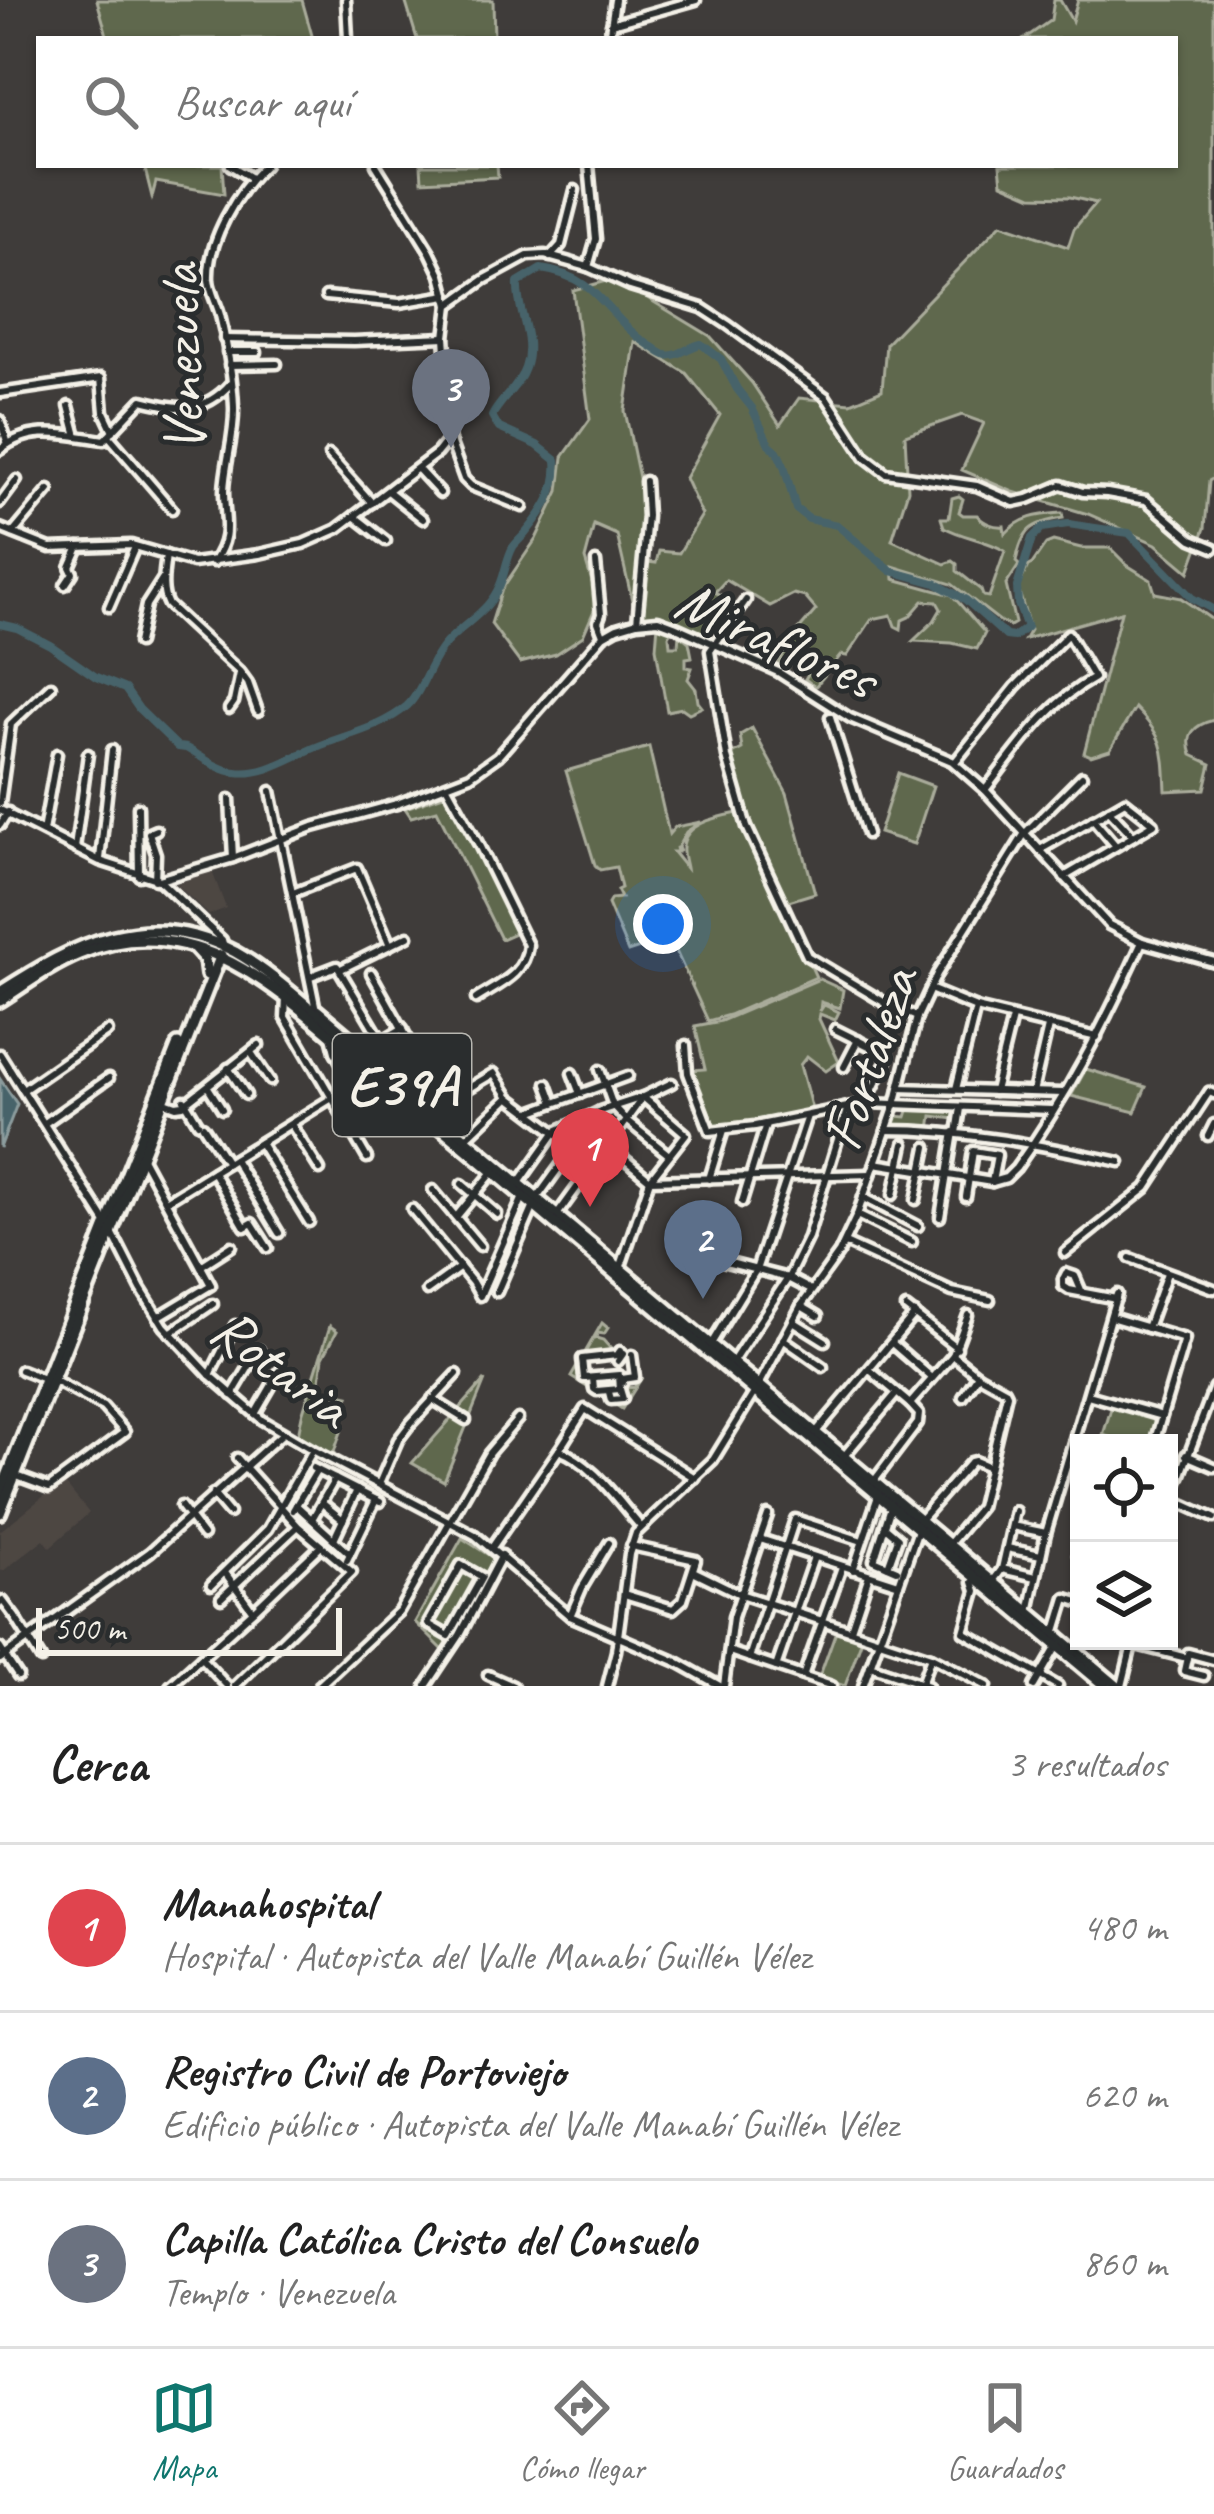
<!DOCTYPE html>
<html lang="es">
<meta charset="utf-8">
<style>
body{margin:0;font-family:Caveat,sans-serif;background:#f6f6f6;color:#222}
.controls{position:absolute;right:36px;bottom:36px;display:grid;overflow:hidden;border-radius:0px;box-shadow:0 3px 9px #0004}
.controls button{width:108px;height:108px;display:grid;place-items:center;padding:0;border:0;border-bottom:3px solid #e0e0e0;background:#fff;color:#222;font:60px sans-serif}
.scale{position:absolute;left:36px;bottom:30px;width:306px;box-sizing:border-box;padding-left:12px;border:6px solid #f4f1e8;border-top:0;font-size:33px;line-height:42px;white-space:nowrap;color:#f4f1e8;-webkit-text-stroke:9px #2a2d2e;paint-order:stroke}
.you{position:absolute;left:663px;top:924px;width:42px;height:42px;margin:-30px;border:9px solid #fff;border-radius:50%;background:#1a73e8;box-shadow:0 0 0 18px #1a73e833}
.badge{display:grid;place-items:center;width:78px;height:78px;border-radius:50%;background:#0f766e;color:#fff;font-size:39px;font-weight:700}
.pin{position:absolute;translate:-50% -99px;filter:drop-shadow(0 3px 6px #0008)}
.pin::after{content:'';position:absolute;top:63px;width:42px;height:36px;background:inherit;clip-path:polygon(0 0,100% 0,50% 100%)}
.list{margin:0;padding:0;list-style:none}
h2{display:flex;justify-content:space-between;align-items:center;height:156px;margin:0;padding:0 48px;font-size:51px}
h2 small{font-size:39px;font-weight:400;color:#767676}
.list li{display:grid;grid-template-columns:78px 1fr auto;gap:36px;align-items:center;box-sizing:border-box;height:168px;padding:0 48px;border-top:3px solid #e0e0e0}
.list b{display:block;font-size:45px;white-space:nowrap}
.list p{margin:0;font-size:39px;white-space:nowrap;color:#767676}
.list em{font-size:39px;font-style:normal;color:#767676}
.icon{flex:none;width:66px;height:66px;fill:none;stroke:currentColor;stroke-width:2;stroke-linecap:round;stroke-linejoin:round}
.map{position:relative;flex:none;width:1214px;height:1686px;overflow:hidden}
.search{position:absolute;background:#fff;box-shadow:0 3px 9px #0004;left:36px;right:36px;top:36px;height:132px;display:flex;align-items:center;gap:30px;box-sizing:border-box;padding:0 42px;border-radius:0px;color:#767676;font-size:45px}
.sheet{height:660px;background:#fff}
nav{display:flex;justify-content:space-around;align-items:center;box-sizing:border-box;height:168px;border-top:3px solid #e0e0e0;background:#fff;font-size:33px;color:#767676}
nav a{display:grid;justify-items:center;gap:6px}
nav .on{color:#0f766e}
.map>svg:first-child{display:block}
.built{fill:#4e4743}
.green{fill:#5f684e;stroke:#aaac9b;stroke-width:3}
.water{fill:#47646b;stroke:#8c9c9d;stroke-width:3}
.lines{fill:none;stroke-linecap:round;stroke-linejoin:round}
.river{stroke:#47646b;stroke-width:8}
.minor-casing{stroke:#f4f1e8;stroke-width:15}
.major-casing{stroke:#f4f1e8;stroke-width:18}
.minor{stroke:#2a2d2e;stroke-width:6}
.major{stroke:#2a2d2e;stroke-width:9}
.labels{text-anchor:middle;stroke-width:10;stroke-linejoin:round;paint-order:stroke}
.shield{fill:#2a2d2e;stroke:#b7b6b0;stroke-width:3}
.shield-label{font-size:57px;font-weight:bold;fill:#f4f1e8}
.street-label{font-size:60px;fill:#f4f1e8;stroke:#2a2d2e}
</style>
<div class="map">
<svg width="1214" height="1686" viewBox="0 0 1214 1686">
<rect width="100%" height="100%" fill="#3f3c3a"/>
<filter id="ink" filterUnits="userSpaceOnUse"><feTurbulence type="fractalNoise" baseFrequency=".00833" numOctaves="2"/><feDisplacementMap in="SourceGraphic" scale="24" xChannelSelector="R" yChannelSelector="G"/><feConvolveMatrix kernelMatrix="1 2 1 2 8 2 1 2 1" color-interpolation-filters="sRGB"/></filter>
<g filter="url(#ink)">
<g class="built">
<polygon points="212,871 226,908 209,915 176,884"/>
<polygon points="63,1481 89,1513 50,1547 44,1539 3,1571 0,1570 0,1531"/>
</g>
<g class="green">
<polygon points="97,0 302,0 313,39 108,39"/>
<polygon points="405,0 493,0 494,39 417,39"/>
<path d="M1054 0H1060L1072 21 1078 0H1214V478L1209 481 1205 528 1189 572 1156 544 1088 514 1013 492 962 470 984 423 962 415 905 435 908 490 892 540 945 564 953 561 957 564V571L981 590 983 596 989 597 1005 551C986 539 963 538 944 527L941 518H949L952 498 959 496 963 499 959 512 963 515H977C983 523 994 527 1004 526L1005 534C1022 516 1038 515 1062 513L1063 518C1031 523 1022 529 1016 562L1019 565 1006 585 1015 623 1010 626 1001 622 952 584 893 566 894 579 952 595 985 633 977 649 952 643 913 641 934 621 941 609 937 602 923 601 909 617 902 620 901 629 895 626 891 615 872 619 847 656 841 655 815 687 805 679 813 666 807 662 795 661 788 668 778 664 798 631 816 610 805 597 794 594 770 606 726 580 715 592 726 598 730 610 722 611 704 634 643 619 640 616 641 609 648 562 656 563 659 551 679 553 702 515 685 478 720 415 686 373 635 342 625 411 647 516 636 618 617 535 594 525 585 559 598 601 583 636 556 654 520 663 491 624 502 589 536 539 559 491 563 457 590 419 573 290 606 281 644 296 710 336 752 383 780 425 799 398 851 403 882 390 886 344 1001 224 1068 247 1074 229 1096 203 1070 197 1032 196 1002 183 1000 165H1175V39H1024L1051 20Z"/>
<polygon points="144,165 222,165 224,194 156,182 152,197"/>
<polygon points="421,165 497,165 498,177 422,181"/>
<path d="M1053 541 1081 548H1110L1127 565 1151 580 1155 593 1181 598 1214 621V720C1194 725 1185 734 1192 755L1211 764 1205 789 1166 791C1164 750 1165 738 1135 708L1110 750 1091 756 1084 753 1121 612 1025 639 1030 630 1018 588 1028 566 1032 564 1046 544Z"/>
<polygon points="658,623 673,630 669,636 670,646 678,646 679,634 689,642 692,657 686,658 686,667 692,668 688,679 696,689 698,702 702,707 689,713 682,708 667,711 656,648"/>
<path d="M752 728 787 793 815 893 782 903 816 977 729 1015 708 1021 670 938 628 952 608 904 611 899 621 898 617 890 621 888 616 867 600 870 595 865 566 771 649 747 669 834 675 827 701 822 686 832 678 847 680 852 676 847 677 852H673L686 868C685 861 682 854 683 847 684 821 724 816 743 812L727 757 742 749 740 735Z"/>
<polygon points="898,773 933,786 914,844 879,833"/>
<polygon points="449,793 519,931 501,939 437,810 411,817 405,808"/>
<polygon points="819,979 843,990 840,1008 821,1002 820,1011 824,1005 839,1012 835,1020 820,1014 819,1019 839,1062 826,1071 807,1056 800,1065 812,1110 761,1124 716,1128 691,1070 705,1069 695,1026 721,1021"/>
<polygon points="1086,1069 1146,1087 1135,1112 1071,1096"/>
<polygon points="909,1108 957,1112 955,1119 932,1116 930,1129 893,1128 896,1116 906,1117"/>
<polygon points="602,1323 608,1328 604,1334 597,1333 596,1338 603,1340 611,1349 618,1352 584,1355 581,1361 591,1383 594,1380 613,1378 613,1388 606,1391 609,1394 621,1392 626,1398 624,1388 635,1387 636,1379 641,1379 622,1409 571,1377"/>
<polygon points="330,1326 337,1331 323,1357 318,1396 332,1403 339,1394 349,1396 340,1418 343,1426 333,1455 298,1435 302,1415"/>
<polygon points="485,1380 444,1481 412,1463"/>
<polygon points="1113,1402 1158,1417 1150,1443 1126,1443 1103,1435"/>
<polygon points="462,1538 495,1559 456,1634 444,1651 415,1622"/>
<polygon points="837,1628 863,1636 845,1686 819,1678"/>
</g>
<polygon class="water" points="0,1079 17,1104 0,1148"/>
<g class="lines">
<path class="river" d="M0 624 17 628 50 645 96 677 125 689 139 709 178 747 186 748C201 756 219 771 236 772 264 776 290 758 314 748 344 735 382 728 407 706 423 691 429 661 446 643 462 625 485 614 497 591 505 578 505 561 513 547 513 546 524 535 525 534 544 511 559 490 556 460L537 445 499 428 492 416C501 399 519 386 525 368 536 337 516 312 518 283L541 269C600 277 606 317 649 345 655 348 659 353 665 355 678 358 689 346 701 344L721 359 737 389 752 408 769 444 777 451 784 466 796 509 809 519 837 525 891 571 935 583 966 600 1006 636 1014 637 1027 627 1018 604 1017 587 1032 538 1042 528 1068 524 1129 533 1192 598 1214 610"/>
<defs>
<g id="minor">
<polyline points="346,0 348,39"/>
<polyline points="611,24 696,0"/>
<polyline points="609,39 615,0"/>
<polyline points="230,165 251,178"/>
<polyline points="550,257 561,245 575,190"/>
<polyline points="588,267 596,239 589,165"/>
<polyline points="326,296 399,303 447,295"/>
<polyline points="449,305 484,280 528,256 545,255 588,267 630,286 702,308 728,325 826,397 865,457 886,473 977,486 1014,502 1028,499 1061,485 1083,492 1107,493 1146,500 1192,539 1214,548"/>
<polyline points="224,339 354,341 445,337"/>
<polyline points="227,352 257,352"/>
<polyline points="229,365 277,364"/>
<polyline points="0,393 101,378 104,412 113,431"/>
<polyline points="69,406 77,436"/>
<polyline points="0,420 8,444"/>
<polyline points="109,436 172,509"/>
<polyline points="449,438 464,479 471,486 523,507"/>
<path d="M0 450C31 424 67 435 104 440L142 400C179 409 203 415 231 383"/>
<polyline points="329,455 372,503"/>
<polyline points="418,469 440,493"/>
<polyline points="388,491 423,519"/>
<polyline points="0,503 17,480"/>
<polyline points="354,516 386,541"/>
<polyline points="0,528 50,548 131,545 193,563 259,554 303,544 337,529 437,453 449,438 451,421 445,337 449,305 441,275 430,252 376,165"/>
<polyline points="13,533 49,490"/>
<path d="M166 555C164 572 160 590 168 605L240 672 248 683 258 711"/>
<path d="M214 562C233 534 224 521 224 491 225 463 235 436 234 407 233 377 227 345 220 315 217 304 210 291 209 280 207 241 238 190 265 165"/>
<polyline points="596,562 601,614 598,622 603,635"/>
<polyline points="65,585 73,573 70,567 79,547"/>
<polyline points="746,600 710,651 727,757 747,827 807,956 887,1004 917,1017"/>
<polyline points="109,607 135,547"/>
<polyline points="637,622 647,516 645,481"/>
<polyline points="138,643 146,605 162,580"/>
<polyline points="229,709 234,702 240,673"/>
<polyline points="830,717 867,834"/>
<path d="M955 762 1015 687 1068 634 1094 678C1046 704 1018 748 985 790"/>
<path d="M447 787 478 843 528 945C525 975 499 984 476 999"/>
<polyline points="271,791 316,1010"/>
<polyline points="230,799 233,858"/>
<polyline points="0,803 11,724 51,686"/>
<polyline points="138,807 139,876"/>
<polyline points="0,810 100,861 159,880 222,940 224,947"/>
<polyline points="1109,810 1133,836"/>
<polyline points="1093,819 1116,846"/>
<polyline points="0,825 8,812"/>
<polyline points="43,831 57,754"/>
<polyline points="75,848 88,754"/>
<polyline points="1040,850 1125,801 1154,824 1064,877"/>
<polyline points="100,859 112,750"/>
<polyline points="155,880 156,854 149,833 156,830"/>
<polyline points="159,880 233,858 313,827 397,804 470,776 498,756 603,636 617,628 637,622 658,620 674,626 778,672 850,718 952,761 985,790 1109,925 1142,942 1214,962"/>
<polyline points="293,893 357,868 390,945"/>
<polyline points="341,969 408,936"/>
<polyline points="371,973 461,1133"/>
<polyline points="311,976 337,966 401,1073"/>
<polyline points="930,989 976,1008 1097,1037"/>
<polyline points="286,999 285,1017 367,1158"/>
<polyline points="318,1009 432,1105"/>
<polyline points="835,1029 889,1056 868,1099"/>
<polyline points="331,1036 335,1052 370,1113"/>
<polyline points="381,1041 403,1028"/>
<polyline points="686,1045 688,1073 710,1131 755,1126 867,1103 1052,1110"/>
<polyline points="0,1054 105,1221"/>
<polyline points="252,1054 270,1081"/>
<polyline points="844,1067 858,1040"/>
<polyline points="228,1068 246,1095"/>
<polyline points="600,1070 613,1106 626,1120 669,1155"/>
<polyline points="572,1073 580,1094"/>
<polyline points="547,1084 554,1103"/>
<polyline points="208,1087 222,1109"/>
<polyline points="899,1088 1063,1093"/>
<polyline points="956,1089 976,1008"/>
<polyline points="23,1090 108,1031"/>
<polyline points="994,1091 1012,1018"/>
<polyline points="1033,1092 1048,1027"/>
<polyline points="457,1095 494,1073 509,1097 605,1170"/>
<polyline points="184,1100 198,1123"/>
<polyline points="165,1102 176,1106 183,1105 259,1045"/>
<polyline points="530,1112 628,1076"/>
<polyline points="45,1123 109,1078"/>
<polyline points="291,1124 320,1170"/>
<polyline points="203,1126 227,1163"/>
<path d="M886 1130C965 1130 1042 1145 1120 1162"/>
<polyline points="957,1133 961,1108"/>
<polyline points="1208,1136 1214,1124"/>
<polyline points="466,1138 509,1097"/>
<polyline points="260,1143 309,1222"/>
<polyline points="142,1158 211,1285 158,1317"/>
<polyline points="234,1159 279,1233"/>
<polyline points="875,1163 992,1182"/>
<polyline points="213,1172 245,1227 252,1223 268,1248"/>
<polyline points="709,1179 724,1130"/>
<path d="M992 1182 1006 1178 1016 1168C1067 1097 1106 1021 1142 942"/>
<polyline points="519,1183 556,1131 598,1112"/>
<polyline points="462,1184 497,1214"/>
<polyline points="433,1190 480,1246"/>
<polyline points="893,1195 904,1144"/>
<polyline points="863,1197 918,1226"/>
<polyline points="966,1197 973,1151 997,1155 992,1182"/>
<polyline points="537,1198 600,1111 643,1097 686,1134 650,1180 608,1145"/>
<polyline points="916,1200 927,1147"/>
<polyline points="166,1201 332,1098"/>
<polyline points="742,1202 766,1124"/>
<polyline points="412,1209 472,1282 480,1296 523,1197"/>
<polyline points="557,1215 643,1097 672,1083"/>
<polyline points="857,1215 912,1242"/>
<polyline points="457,1216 493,1172"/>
<polyline points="940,1217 954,1132"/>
<polyline points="112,1232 141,1289 164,1326 210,1375 262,1420 313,1450 475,1535 570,1616 677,1662 720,1686"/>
<polyline points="845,1243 952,1292 990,1300"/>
<polyline points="1065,1253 1146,1188 1209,1092 1214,1094"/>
<polyline points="1130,1258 1214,1289"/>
<polyline points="718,1260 788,1278 811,1290"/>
<polyline points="201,1266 232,1246"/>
<polyline points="620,1269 650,1180 871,1174"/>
<polyline points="1063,1279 1063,1286 1069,1290 1116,1299"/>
<polyline points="1063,1279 1066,1273 1075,1276 1081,1290"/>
<polyline points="427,1291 460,1267"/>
<polyline points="497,1292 534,1206"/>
<polyline points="801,1306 818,1316"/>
<polyline points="906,1308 957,1348"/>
<polyline points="1111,1317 1185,1339 1162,1416"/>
<polyline points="793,1321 825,1341"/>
<polyline points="1147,1328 1167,1273"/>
<polyline points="170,1333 213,1304"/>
<polyline points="783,1339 823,1367"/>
<polyline points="711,1344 756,1270 807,1116"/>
<polyline points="893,1344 931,1377"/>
<polyline points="618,1361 623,1354"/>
<polyline points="732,1363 788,1278 808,1237 848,1107"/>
<polyline points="21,1370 44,1379"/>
<polyline points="871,1371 910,1404"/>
<polyline points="210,1375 235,1325"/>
<polyline points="593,1378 594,1389 597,1391 620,1389 619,1375 584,1378 582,1359 617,1355 620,1351"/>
<polyline points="623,1382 622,1379 635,1377 632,1355"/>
<polyline points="609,1392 611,1400 623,1399 620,1389"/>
<polyline points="232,1395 259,1350"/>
<polyline points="1088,1395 1162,1416 1154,1443"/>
<polyline points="963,1397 978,1375"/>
<polyline points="432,1399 466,1420"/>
<polyline points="255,1414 280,1371"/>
<polyline points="816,1432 915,1314"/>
<polyline points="559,1450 585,1409 695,1478"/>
<polyline points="1186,1455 1214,1467"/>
<polyline points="844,1456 897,1393"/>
<polyline points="313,1468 380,1502"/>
<polyline points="14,1475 49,1488 125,1432 103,1407 51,1379"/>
<polyline points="874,1481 918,1423 919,1414 910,1404 953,1355 968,1315"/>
<polyline points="379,1484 398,1440 411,1423 457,1374"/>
<polyline points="213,1494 229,1513"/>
<polyline points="1172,1499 1214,1518"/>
<polyline points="322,1503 343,1520"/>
<polyline points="296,1505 350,1554"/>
<polyline points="181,1506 203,1535"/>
<polyline points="1169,1506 1214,1387"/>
<polyline points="891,1507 874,1560 897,1570"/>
<polyline points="293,1510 317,1470"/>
<polyline points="312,1519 335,1479"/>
<polyline points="920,1520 971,1462 975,1461 989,1467"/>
<polyline points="1012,1526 1046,1533"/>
<polyline points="885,1527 898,1538 888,1566"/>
<polyline points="334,1539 357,1490"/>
<polyline points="760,1539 899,1584"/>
<polyline points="950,1543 980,1507 1007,1394 1005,1390 978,1375 953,1355"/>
<path d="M493 1546 559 1450C593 1463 617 1500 641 1527"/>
<polyline points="1007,1548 1041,1555"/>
<polyline points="1078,1555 1079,1553"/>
<polyline points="347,1560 376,1500"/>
<polygon points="461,1565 482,1577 449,1636 428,1624"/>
<polyline points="1002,1569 1036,1577"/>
<polyline points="853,1570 878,1496"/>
<polyline points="693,1571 740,1594 931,1657 987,1686"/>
<polyline points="993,1581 1002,1569 1015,1511"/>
<polyline points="973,1582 976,1591 964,1632 1058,1686"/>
<polyline points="211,1585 268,1529 313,1450"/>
<polyline points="624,1594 673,1609 683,1600 696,1560 631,1546"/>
<polyline points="221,1598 297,1527"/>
<polyline points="0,1603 3,1601 15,1617 41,1659"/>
<polyline points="254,1610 321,1546"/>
<polyline points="1029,1612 1046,1533 1117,1294"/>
<polyline points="570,1616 582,1588 609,1543"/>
<polyline points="851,1629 869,1575"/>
<polyline points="1055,1634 1066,1598 1079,1602"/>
<polyline points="1132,1644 1187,1658"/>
<polyline points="0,1648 18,1676"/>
<polyline points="729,1651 832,1686"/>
<polyline points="201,1658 227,1686"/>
<polyline points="749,1658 795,1519 862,1541"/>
<polyline points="0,1659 150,1552 283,1433"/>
<polyline points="870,1666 928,1686"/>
<polyline points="776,1667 814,1557"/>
<polyline points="488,1675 513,1686"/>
<polyline points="803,1676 842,1567"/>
<polyline points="1204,1676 1184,1671 1188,1653 1214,1660"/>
<polyline points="170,1686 253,1611 226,1574"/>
<polyline points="235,1686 352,1572 298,1526 237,1458"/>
<polyline points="319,1686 399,1611 489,1453 518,1419"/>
<polyline points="426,1686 460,1635 502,1555"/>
<polyline points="607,1686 616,1651 629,1554 636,1533 713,1460 759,1385 801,1306 839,1253 857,1215 895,1105 917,1017 937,974 1025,833 1082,776"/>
<polyline points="724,1686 733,1617 768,1515"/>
<polyline points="863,1686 918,1530"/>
<polyline points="920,1686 931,1657"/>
<polyline points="1034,1686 1056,1648"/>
<polyline points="1122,1686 1132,1645"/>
</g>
<g id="major">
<polyline points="195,949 205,960 207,975"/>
<path d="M0 992C74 944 147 905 235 952 265 969 291 992 317 1014L1117 1686"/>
<path d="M0 1001C25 985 50 966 79 954 204 901 295 1008 383 1079L1105 1686"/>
<polyline points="0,1494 178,1044"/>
<polyline points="0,1513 221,955"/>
</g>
</defs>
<use href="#minor" class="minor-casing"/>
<use href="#major" class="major-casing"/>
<use href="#minor" class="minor"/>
<use href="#major" class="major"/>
</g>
</g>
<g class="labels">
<rect class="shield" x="333" y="1034" width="138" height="102" rx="9"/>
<g class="shield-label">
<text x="402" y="1105">E39A</text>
</g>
<g class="street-label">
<text transform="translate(180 359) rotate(-92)" y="21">Venezuela</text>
<text transform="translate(777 638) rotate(24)" y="21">Miraflores</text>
<text transform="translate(868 1058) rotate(-71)" y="21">Fortaleza</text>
<text transform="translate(282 1366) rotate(37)" y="21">Rotaria</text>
</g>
</g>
</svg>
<div class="controls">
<button><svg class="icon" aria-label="locate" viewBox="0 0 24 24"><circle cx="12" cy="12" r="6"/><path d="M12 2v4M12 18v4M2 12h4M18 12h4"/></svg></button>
<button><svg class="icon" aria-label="layers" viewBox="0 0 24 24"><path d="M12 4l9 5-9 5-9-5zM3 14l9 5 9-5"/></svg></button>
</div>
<div class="scale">500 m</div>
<div class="you"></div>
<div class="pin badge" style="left:590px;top:1207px;background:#e0444e">1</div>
<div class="pin badge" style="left:703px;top:1299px;background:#5c6f8a">2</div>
<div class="pin badge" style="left:451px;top:448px;background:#6b7280">3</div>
<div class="search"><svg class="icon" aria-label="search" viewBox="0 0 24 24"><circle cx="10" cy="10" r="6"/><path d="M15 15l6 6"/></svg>Buscar aquí</div>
</div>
<section class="sheet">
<h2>Cerca<small>3 resultados</small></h2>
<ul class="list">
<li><span class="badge" style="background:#e0444e">1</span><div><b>Manahospital</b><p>Hospital · Autopista del Valle Manabí Guillén Vélez</p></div><em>480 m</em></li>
<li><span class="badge" style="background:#5c6f8a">2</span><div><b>Registro Civil de Portoviejo</b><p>Edificio público · Autopista del Valle Manabí Guillén Vélez</p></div><em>620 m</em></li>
<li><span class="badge" style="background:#6b7280">3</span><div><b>Capilla Católica Cristo del Consuelo</b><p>Templo · Venezuela</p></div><em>860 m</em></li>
</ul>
</section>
<nav>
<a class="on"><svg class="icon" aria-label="map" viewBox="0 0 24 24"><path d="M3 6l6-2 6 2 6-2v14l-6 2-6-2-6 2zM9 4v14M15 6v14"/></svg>Mapa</a>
<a><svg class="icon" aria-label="directions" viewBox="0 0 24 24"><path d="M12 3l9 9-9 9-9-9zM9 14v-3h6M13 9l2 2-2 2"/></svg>Cómo llegar</a>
<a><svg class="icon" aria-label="saved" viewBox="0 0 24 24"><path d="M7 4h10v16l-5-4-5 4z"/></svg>Guardados</a>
</nav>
